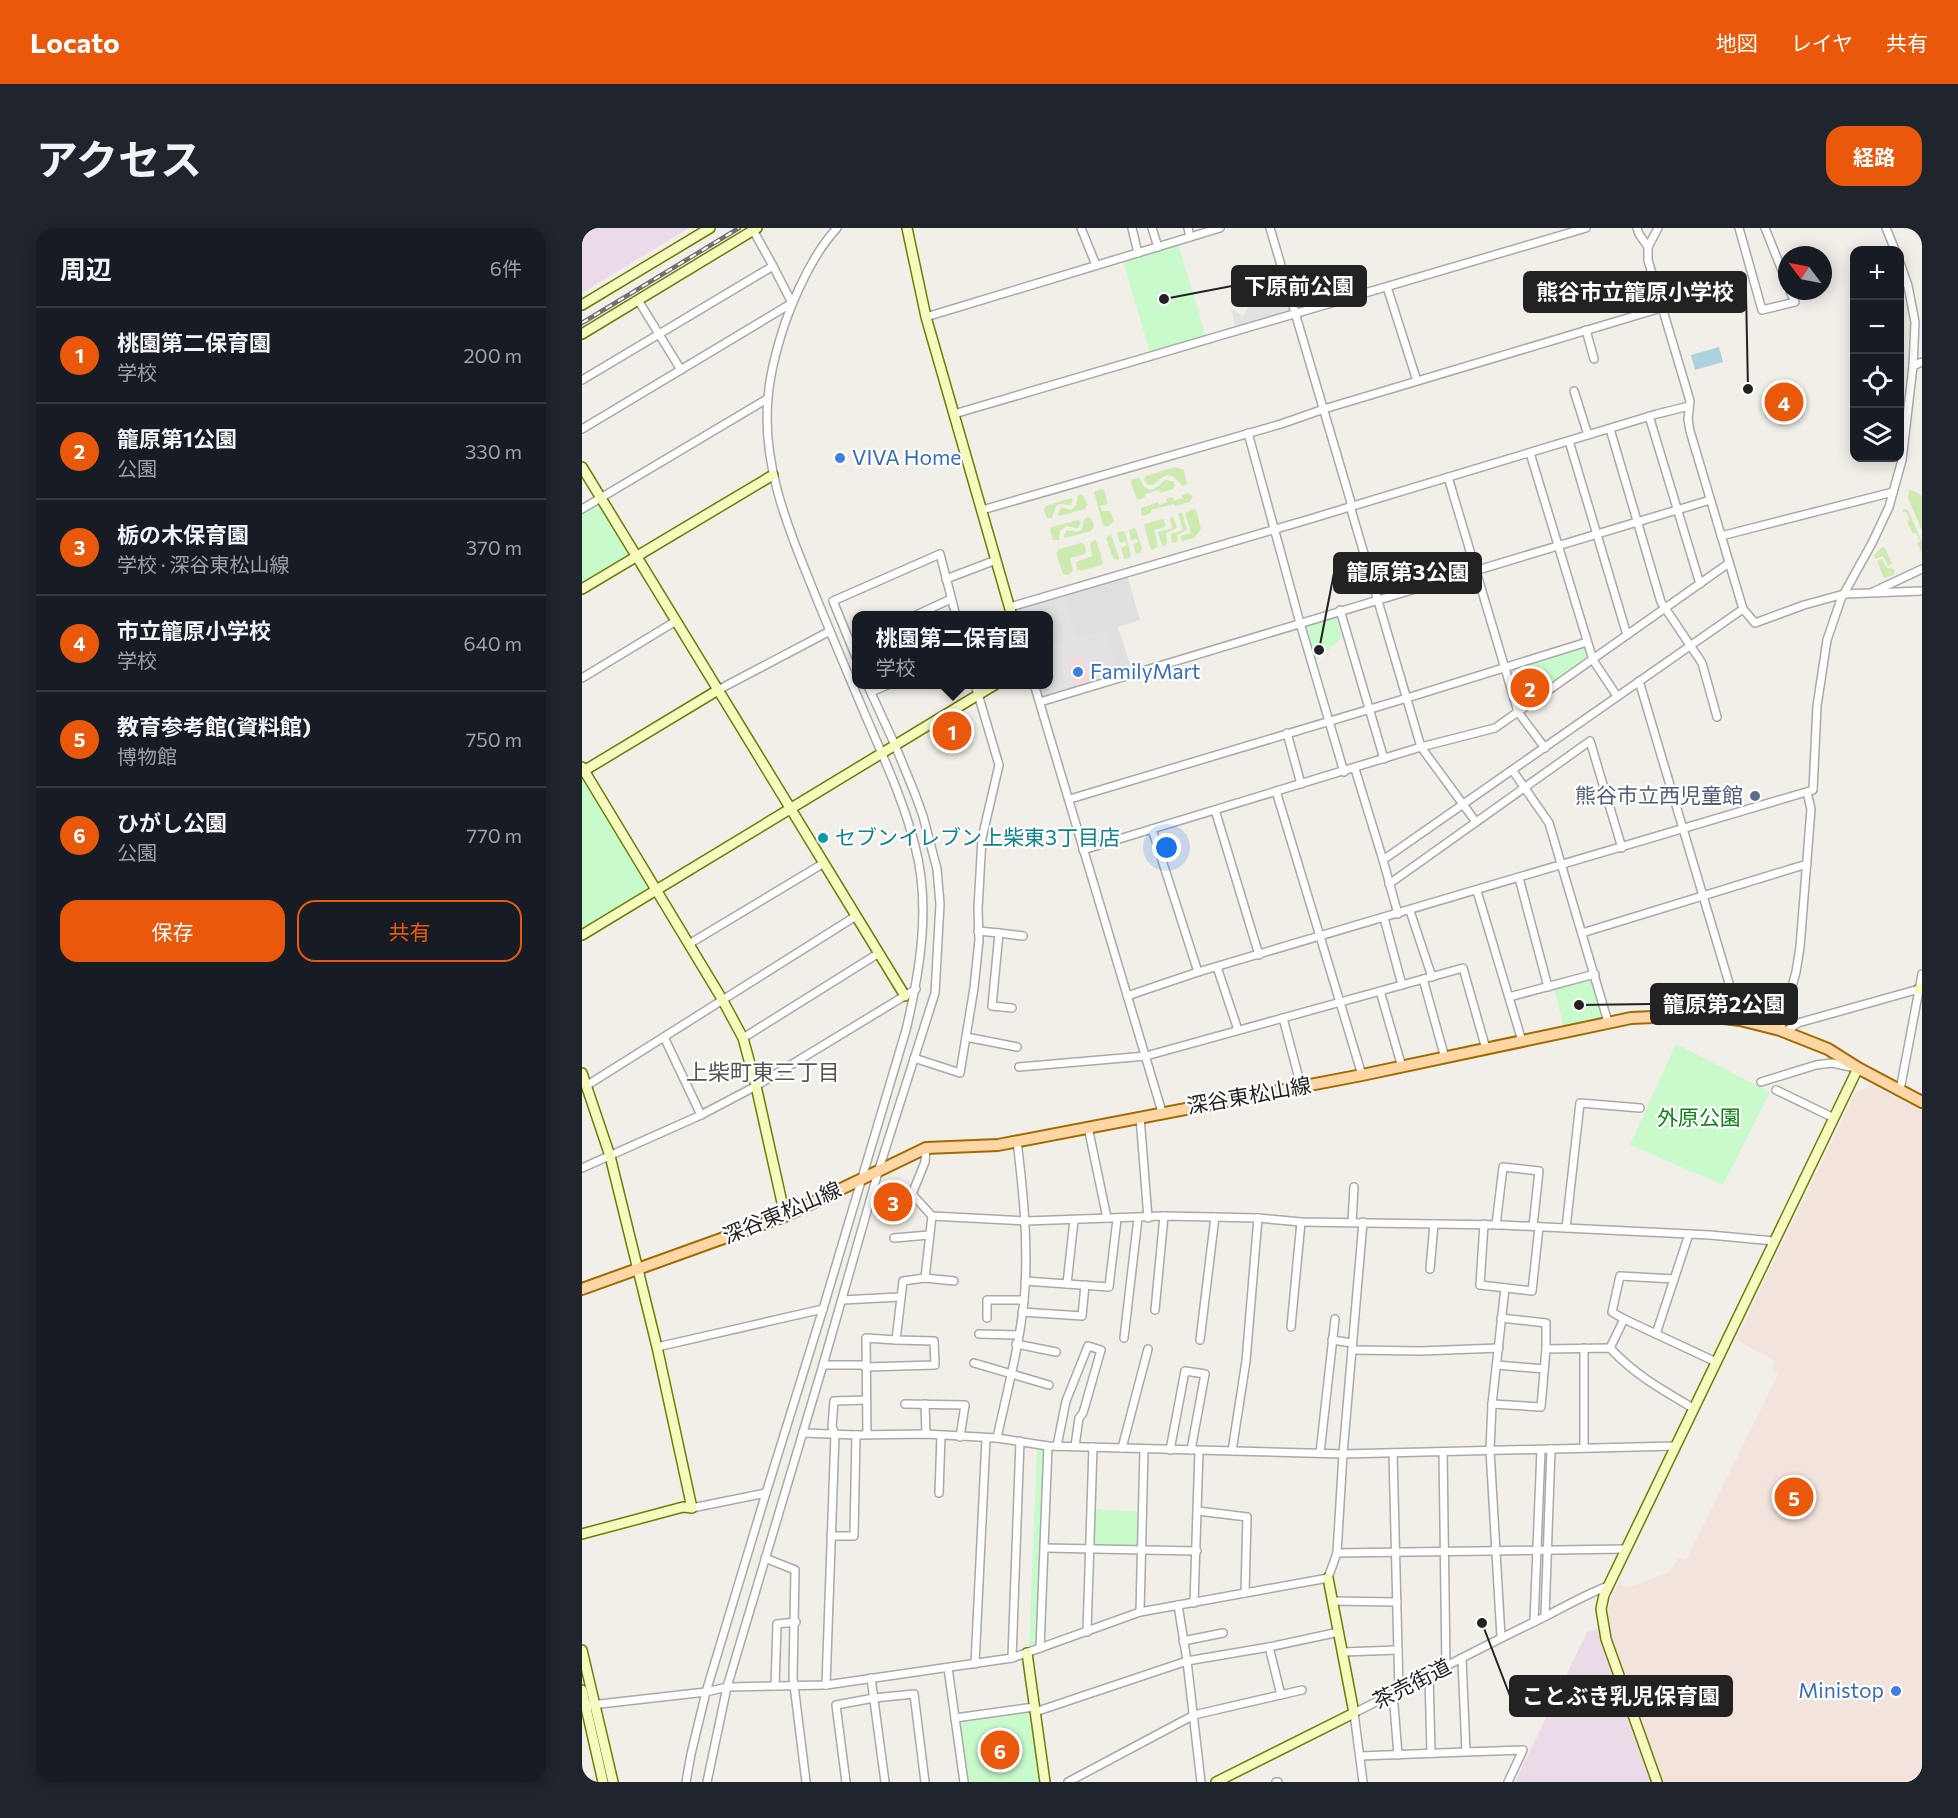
<!DOCTYPE html>
<html lang="ja">
<meta charset="utf-8">
<style>
body{margin:0;font-family:Commissioner,"Noto Sans JP",sans-serif;background:#20242c;color:#f1f3f6}
.controls{position:absolute;right:18px;top:18px;display:grid;overflow:hidden;border-radius:12px;box-shadow:0 3px 15px #0003}
.controls button{width:54px;height:54px;display:grid;place-items:center;padding:0;border:0;border-bottom:2px solid #363941;background:#171b24;color:#f1f3f6;font:30px sans-serif}
.compass{position:absolute;left:1196px;top:18px;width:54px;height:54px;border-radius:50%;background:#171b24;box-shadow:0 3px 15px #0003;rotate:302deg}
.you{position:absolute;left:585px;top:620px;width:21px;height:21px;margin:-15px;border:4px solid #fff;border-radius:50%;background:#1a73e8;box-shadow:0 0 0 9px #1a73e833}
.badge{display:grid;place-items:center;width:39px;height:39px;border-radius:50%;background:#ea580c;color:#fff;font-size:20px;font-weight:700}
.pin{position:absolute;translate:-50% -50%;border:3px solid #fff;box-shadow:0 2px 6px #0006}
.popup{position:absolute;left:270px;top:383px;width:201px;height:78px;box-sizing:border-box;display:grid;place-content:center;border-radius:12px;background:#171b24;filter:drop-shadow(0 2px 4px #0005);font-size:20px;white-space:nowrap;color:#9ea1a6}
.popup b{font-size:22px;color:#f1f3f6}
.popup::after{content:'';position:absolute;left:50%;top:100%;margin-left:-12px;border:12px solid transparent;border-top-color:#171b24}
.list{margin:0;padding:0;list-style:none}
h2{display:flex;justify-content:space-between;align-items:center;height:78px;margin:0;padding:0 24px;font-size:26px}
h2 small{font-size:20px;font-weight:400;color:#9ea1a6}
.list li{display:grid;grid-template-columns:39px 1fr auto;gap:18px;align-items:center;box-sizing:border-box;height:96px;padding:0 24px;border-top:2px solid #363941}
.list b{display:block;font-size:22px;white-space:nowrap}
.list p{margin:0;font-size:20px;white-space:nowrap;color:#9ea1a6}
.list em{font-size:20px;font-style:normal;color:#9ea1a6}
.actions{display:flex;gap:12px;padding:18px 24px}
.actions a{flex:1;padding:14px 0;border:2px solid #ea580c;border-radius:18px;text-align:center;font-size:21px;color:#ea580c}
.actions .main{background:#ea580c;color:#fff}
.icon{flex:none;width:33px;height:33px;fill:none;stroke:currentColor;stroke-width:2;stroke-linecap:round;stroke-linejoin:round}
.map{position:relative;flex:none;width:1340px;height:1554px;overflow:hidden;border-radius:18px}
header{display:flex;align-items:center;gap:36px;box-sizing:border-box;height:84px;padding:0 30px;background:#ea580c;color:#fff}
header strong{font-size:28px}
nav{display:flex;gap:33px;margin-inline-start:auto;font-size:21px}
.intro{display:flex;align-items:center;justify-content:space-between;box-sizing:border-box;height:144px;padding:0 36px}
h1{margin:0;font-size:42px}
.button{padding:15px 27px;border-radius:18px;background:#ea580c;color:#fff;font-size:21px;font-weight:700}
main{display:flex;gap:36px;padding:0 36px}
aside{flex:1;background:#171b24;border-radius:18px;box-shadow:0 3px 15px #0003}
.map>svg:first-child{display:block}
.residential{fill:#e0dfdf}
.commercial{fill:#f2dad9}
.industrial{fill:#ebdbe8}
.military{fill:#f3e3dd}
.grass{fill:#cdebb0}
.park{fill:#c8facc}
.parking{fill:#e2e2e2}
.water{fill:#aad3df}
.lines{fill:none;stroke-linecap:round;stroke-linejoin:round}
.street-casing{stroke:#a9a9a9;stroke-width:10}
.secondary-casing{stroke:#707d05;stroke-width:12}
.primary-casing{stroke:#a06b00;stroke-width:14}
.street{stroke:#fff;stroke-width:7}
.secondary{stroke:#f7fabf;stroke-width:9}
.primary{stroke:#fcd6a4;stroke-width:10}
.rail-casing{stroke:#707070;stroke-width:4.5}
.rail{stroke:#fff;stroke-width:2;stroke-dasharray:7;stroke-linecap:butt}
.shop-dot{fill:#3f7fe0;stroke:#fff;stroke-width:2}
.service-dot{fill:#5c6f8a;stroke:#fff;stroke-width:2}
.culture-dot{fill:#0f9aa8;stroke:#fff;stroke-width:2}
.labels{text-anchor:middle;stroke-width:4.5;stroke-linejoin:round;paint-order:stroke}
.shop-label{font-size:21px;fill:#366cbe;stroke:#fff;text-anchor:start}
.service-label{font-size:21px;fill:#4e5e75;stroke:#fff;text-anchor:end}
.culture-label{font-size:21px;fill:#0d838f;stroke:#fff;text-anchor:start}
.street-label{font-size:21px;fill:#222;stroke:#fff}
.park-label{font-size:21px;fill:#0c8416;stroke:#fff}
.neighbourhood-label{font-size:22px;fill:#555;stroke:#fff}
.leader{fill:none;stroke:#222;stroke-width:2}
.callout-dot{fill:#222;stroke:#fff;stroke-width:2}
.callout{fill:#222;stroke:#222;stroke-width:2}
.callout-label{font-size:22px;text-anchor:middle;font-weight:bold;fill:#fff}
</style>
<header>
<strong>Locato</strong>
<nav><a>地図</a><a>レイヤ</a><a>共有</a></nav>
</header>
<div class="intro"><h1>アクセス</h1><a class="button">経路</a></div>
<main>
<aside>
<h2>周辺<small>6件</small></h2>
<ul class="list">
<li><span class="badge">1</span><div><b>桃園第二保育園</b><p>学校</p></div><em>200 m</em></li>
<li><span class="badge">2</span><div><b>籠原第1公園</b><p>公園</p></div><em>330 m</em></li>
<li><span class="badge">3</span><div><b>栃の木保育園</b><p>学校 · 深谷東松山線</p></div><em>370 m</em></li>
<li><span class="badge">4</span><div><b>市立籠原小学校</b><p>学校</p></div><em>640 m</em></li>
<li><span class="badge">5</span><div><b>教育参考館(資料館)</b><p>博物館</p></div><em>750 m</em></li>
<li><span class="badge">6</span><div><b>ひがし公園</b><p>公園</p></div><em>770 m</em></li>
</ul>
<div class="actions"><a class="main">保存</a><a>共有</a></div>
</aside>
<div class="map">
<svg width="1340" height="1554" viewBox="0 0 1340 1554">
<rect width="100%" height="100%" fill="#f2efe9"/>
<polygon class="residential" points="545,347 558,392 536,399 549,440 547,444 536,448 523,403 466,420 466,388 456,387 452,374"/>
<polygon class="commercial" points="495,411 509,456 459,469 456,457 466,456"/>
<g class="industrial">
<polygon points="0,0 107,0 0,65"/>
<polygon points="1016,1401 1069,1554 933,1554 1005,1404"/>
</g>
<polygon class="military" points="1290,857 1340,883 1340,1554 1081,1554 1031,1414 1026,1385 1029,1369 1039,1351 1039,1357 1047,1359 1088,1344 1096,1330 1104,1332 1196,1146 1190,1142 1193,1133 1154,1112 1273,865"/>
<g class="grass">
<path d="M593 239 602 242 605 256 600 258C588 242 584 246 571 257H566L562 252 564 248Z"/>
<path d="M557 250C566 267 571 263 583 252L591 253 593 257 591 261 578 265 577 262 563 266V269L556 272 554 270 549 255 551 251Z"/>
<polygon points="519,261 522,262 526,276 518,278 520,283 528,283 532,294 525,299 521,297 512,264"/>
<polygon points="1327,262 1332,263 1340,268 1340,303 1326,270"/>
<polygon points="606,265 611,268 608,274 593,278 592,276 569,282 569,285 561,288 559,286 559,280 576,274 577,277 585,274 584,271 591,269 592,273 600,270 600,267"/>
<path d="M498 266 502 268 505 277 503 281 478 288 476 287 479 279 489 282C494 278 496 275 495 269Z"/>
<polygon points="489,270 491,271 489,277 478,276 474,278 470,290 465,290 462,282 464,278"/>
<polygon points="612,281 614,282 619,301 612,310 600,313 598,308 609,305 603,285"/>
<polygon points="1323,281 1326,282 1340,314 1340,325 1335,315 1338,313 1334,305 1331,306 1325,293 1328,291 1324,284 1321,284 1320,282"/>
<polygon points="600,284 605,302 595,307 596,314 590,315 589,306 601,302 596,286"/>
<polygon points="591,288 595,300 584,305 585,315 582,318 580,317 576,304 590,300 588,290"/>
<polygon points="506,289 510,291 512,298 509,303 482,310 482,307 485,302 496,304 500,301 502,291"/>
<polygon points="581,291 584,297 583,299 572,302 576,318 571,322 568,320 562,296"/>
<polygon points="496,292 499,294 496,300 484,298 478,303 477,312 471,312 468,302 470,299"/>
<polygon points="552,300 554,301 560,321 558,325 554,326 551,316 556,314 555,311 549,312 547,302"/>
<polygon points="540,303 543,304 549,327 547,330 542,331 539,320 545,317 543,313 538,315 535,305"/>
<polygon points="529,306 537,330 536,332 531,330 524,310"/>
<polygon points="512,312 514,312 521,334 519,337 499,343 495,341 494,334 510,328 508,316"/>
<polygon points="499,315 503,317 504,323 503,326 488,330 491,343 486,347 481,346 474,325 477,321"/>
<polygon points="1300,319 1303,320 1310,335 1306,338 1301,328 1293,331 1292,327"/>
<polygon points="1300,331 1305,340 1313,341 1312,347 1302,350 1295,333"/>
</g>
<g class="park">
<polygon points="595,13 625,112 569,128 540,29"/>
<polygon points="19,272 50,329 0,358 0,283"/>
<polygon points="754,389 760,410 732,434 722,400"/>
<polygon points="1002,418 1005,431 939,477 927,443"/>
<polygon points="0,544 74,661 0,706"/>
<polygon points="1011,751 1021,792 982,799 972,761"/>
<polygon points="1094,816 1188,864 1141,957 1048,917"/>
<polygon points="455,1219 463,1220 456,1416 447,1420"/>
<polygon points="513,1281 559,1284 558,1316 555,1318 514,1317 512,1312"/>
<polygon points="452,1479 463,1554 382,1554 373,1490"/>
</g>
<g class="parking">
<polygon points="699,36 713,86 654,103 649,80 661,88 669,75 672,77 676,75 676,71 673,69 680,58 665,48"/>
<polygon points="482,367 495,411 523,403 536,448 509,456 500,429 485,434 493,461 462,471 459,469 456,457 466,456 466,419 484,414 471,370"/>
<polygon points="452,374 456,387 435,387 433,381"/>
</g>
<polygon class="water" points="1137,119 1141,134 1113,142 1109,127"/>
<g class="lines">
<defs>
<g id="street">
<polyline points="499,0 514,37"/>
<polyline points="550,0 556,25"/>
<polyline points="570,0 576,19"/>
<polyline points="606,0 608,9"/>
<polyline points="688,0 770,278"/>
<polyline points="1055,0 1057,6 1066,19"/>
<polyline points="1076,0 1066,19 1066,32 1108,173 1106,191 1108,203 1161,381 1173,395 1222,377 1262,366 1340,363"/>
<polyline points="1157,0 1180,82 1213,74 1208,63"/>
<polyline points="1183,0 1205,55"/>
<polyline points="1304,0 1313,22"/>
<polyline points="171,2 191,38"/>
<polyline points="805,59 835,153"/>
<polyline points="56,72 99,142"/>
<polyline points="344,89 638,0"/>
<polyline points="1004,102 1012,131"/>
<polyline points="1331,138 1340,134"/>
<polyline points="0,152 191,38 210,75"/>
<polyline points="992,163 1006,207"/>
<polyline points="372,186 1004,0"/>
<polyline points="1067,188 1118,356"/>
<polyline points="0,201 210,75"/>
<polyline points="1028,201 1079,374 1120,435 1135,489"/>
<polyline points="666,205 718,395 762,544"/>
<polyline points="987,213 1045,407"/>
<polyline points="948,225 1011,432 1035,468"/>
<polyline points="866,249 936,484 963,520"/>
<polyline points="768,278 839,519 894,594"/>
<polyline points="0,281 185,171"/>
<polyline points="400,282 699,196 742,181 1079,80"/>
<polyline points="1139,308 1311,264"/>
<polyline points="364,351 414,332"/>
<polyline points="1291,364 1340,341"/>
<polyline points="428,379 728,291 1075,186 1107,178"/>
<polyline points="758,382 802,531"/>
<polyline points="332,388 369,371"/>
<polyline points="274,429 251,373 358,326 374,388"/>
<polyline points="0,450 94,393"/>
<polyline points="1057,453 1158,792"/>
<polyline points="452,456 580,884"/>
<polyline points="136,462 248,403"/>
<polyline points="289,464 308,456"/>
<polyline points="458,474 1128,272"/>
<polyline points="705,505 719,556"/>
<polyline points="773,541 801,632 816,686"/>
<polyline points="931,543 967,595 1026,794"/>
<polyline points="694,563 780,847"/>
<polyline points="488,571 825,470 1005,414"/>
<polyline points="633,582 677,727"/>
<polyline points="570,601 616,744"/>
<polyline points="501,622 839,519 913,500 1147,335"/>
<polyline points="801,632 1161,381"/>
<polyline points="937,650 966,759"/>
<polyline points="807,656 1008,513 1040,620"/>
<polyline points="895,663 940,813"/>
<polyline points="828,683 850,749"/>
<polyline points="802,690 820,757"/>
<polyline points="396,703 417,705"/>
<polyline points="1000,705 1225,636"/>
<polyline points="107,716 242,635"/>
<polyline points="635,739 656,802"/>
<polyline points="841,751 863,830"/>
<polyline points="798,763 820,839"/>
<polyline points="545,768 616,744 1231,562 1235,478 1245,412 1259,371 1290,315 1307,279 1320,232 1331,138 1333,94 1326,58 1318,35"/>
<polyline points="927,769 1013,746"/>
<polyline points="430,780 410,778 417,705 441,708"/>
<polyline points="701,790 719,858"/>
<polyline points="1198,802 1214,744 1218,719 1229,581 1225,564"/>
<polyline points="1203,804 1216,795 1337,761"/>
<polyline points="82,809 119,887"/>
<polyline points="384,809 435,819"/>
<polyline points="161,810 297,725"/>
<polyline points="332,830 378,845 392,760 397,712 396,681 400,610 417,537 393,456"/>
<polyline points="437,839 564,828 881,740 904,821"/>
<polyline points="1179,854 1234,837 1250,835 1269,839"/>
<polyline points="4,858 274,688"/>
<polyline points="1194,862 1252,890"/>
<polyline points="1318,862 1340,746"/>
<polyline points="558,889 566,990"/>
<polyline points="506,899 525,990"/>
<polyline points="0,940 119,887 174,858 334,761"/>
<polyline points="350,988 444,993 582,988 676,990 719,994 920,997 1128,1007 1192,1013"/>
<polyline points="770,994 772,959"/>
<polyline points="902,996 898,1057 950,1063 957,999"/>
<polyline points="914,997 921,939 957,943 951,998"/>
<polyline points="984,1000 998,875 1058,880"/>
<polyline points="312,1010 347,1007"/>
<polyline points="848,1041 852,996"/>
<polyline points="343,1050 350,988 330,966 343,934 344,920"/>
<polyline points="443,1053 527,1059 535,991"/>
<polyline points="485,1056 492,992"/>
<polyline points="260,1072 318,1069"/>
<polyline points="573,1082 582,988"/>
<polyline points="440,1084 500,1088 503,1057"/>
<polyline points="405,1090 405,1072 442,1072"/>
<path d="M919 1090 964 1095V1121L1028 1120C1053 1147 1080 1162 1111 1180"/>
<polyline points="1042,1091 1030,1084 1038,1048 1092,1051"/>
<polyline points="709,1099 719,994"/>
<polyline points="397,1106 436,1107"/>
<polyline points="1074,1106 1107,1006"/>
<polyline points="542,1110 556,990"/>
<polyline points="618,1112 633,989"/>
<polyline points="750,1112 770,1115"/>
<polyline points="434,1116 474,1124"/>
<polyline points="75,1119 241,1081"/>
<polyline points="1002,1120 1002,1220"/>
<polyline points="1028,1120 1042,1091 1134,1134"/>
<polyline points="770,1122 839,1123 917,1120"/>
<polyline points="392,1135 467,1157"/>
<polyline points="241,1137 279,1137 285,1139 353,1137 352,1113 314,1112 321,1053 343,1050 372,1053"/>
<polyline points="915,1137 962,1141"/>
<polyline points="323,1176 383,1177 378,1209"/>
<polyline points="343,1176 344,1206"/>
<polyline points="910,1176 959,1179 964,1121"/>
<polyline points="221,1205 274,1207 344,1206 415,1210 466,1218 761,1226 1093,1218"/>
<polyline points="285,1206 284,1110 314,1112"/>
<path d="M415 1210C425 1163 440 1109 443 1060 446 1011 441 962 435 913"/>
<polyline points="475,1218 484,1173 506,1118 519,1122 501,1185 497,1190 493,1218"/>
<polyline points="540,1220 566,1121"/>
<polyline points="588,1222 603,1143 623,1146 609,1222"/>
<polyline points="650,1223 664,1133 676,990"/>
<polyline points="861,1224 864,1439"/>
<polyline points="738,1225 753,1091"/>
<polyline points="811,1225 817,1463"/>
<polyline points="357,1265 359,1208"/>
<path d="M110 1280 184 1265 241 1081 324 802C338 743 349 678 333 618 322 574 303 533 285 491 265 444 245 397 226 349 203 293 180 232 186 170 188 144 195 119 203 95 215 62 231 26 255 0"/>
<polyline points="616,1283 665,1289 663,1365"/>
<polyline points="249,1308 272,1308 274,1207"/>
<polyline points="463,1320 615,1323"/>
<polyline points="755,1325 1043,1321"/>
<polyline points="183,1330 213,1342 211,1449 224,1554"/>
<polyline points="750,1373 815,1374"/>
<polyline points="612,1375 617,1223"/>
<polyline points="596,1377 605,1433 619,1554"/>
<polyline points="558,1384 562,1221"/>
<polyline points="963,1388 969,1221"/>
<polyline points="952,1394 959,1222"/>
<polyline points="505,1404 511,1219"/>
<polyline points="919,1409 908,1222 910,1176 923,1060"/>
<polyline points="601,1413 641,1405"/>
<polyline points="687,1419 699,1467"/>
<polyline points="458,1420 466,1218"/>
<polyline points="761,1424 816,1422"/>
<polyline points="430,1430 438,1213"/>
<polyline points="393,1436 404,1211"/>
<polyline points="366,1440 382,1554"/>
<polyline points="847,1447 849,1525"/>
<polyline points="289,1450 303,1554"/>
<polyline points="244,1457 253,1206 250,1199 252,1173 284,1172"/>
<polyline points="193,1458 195,1396 214,1394"/>
<polyline points="811,1465 816,1527"/>
<polyline points="9,1477 124,1464 145,1459 244,1457 430,1430 558,1384 746,1350 755,1325 761,1226 781,994"/>
<polyline points="453,1484 605,1433 687,1419 757,1404"/>
<polyline points="373,1490 452,1479"/>
<polyline points="884,1524 941,1522 926,1554"/>
<polyline points="778,1528 884,1524 880,1431"/>
<polyline points="104,1554 109,1526 124,1464 184,1265"/>
<polyline points="125,1554 145,1459 241,1137 297,941 353,765 358,676 355,641 341,588 333,566 313,517 285,456"/>
<polyline points="264,1554 254,1477 292,1470 332,1466 343,1554"/>
<polyline points="486,1554 612,1487 720,1462"/>
<polyline points="694,1554 696,1554"/>
<path d="M781 1554 772 1485C832 1455 892 1423 952 1394 977 1382 1000 1368 1026 1358"/>
</g>
<g id="secondary">
<polyline points="325,0 344,89 430,388"/>
<polyline points="0,77 128,0"/>
<polyline points="0,106 175,0"/>
<polyline points="0,239 323,768"/>
<polyline points="0,361 191,247"/>
<polyline points="0,539 140,771 161,810 174,858 203,988"/>
<polyline points="0,544 136,462"/>
<polyline points="0,707 414,456"/>
<polyline points="1337,761 1340,761"/>
<polyline points="0,845 28,928 75,1119 110,1280 101,1279 0,1306"/>
<polyline points="0,1422 31,1554"/>
<polyline points="445,1425 463,1554"/>
<polyline points="0,1462 21,1554"/>
<polyline points="634,1554 772,1485 746,1350"/>
<polyline points="1075,1554 1024,1411 1019,1381 1022,1367 1276,840"/>
</g>
<polyline id="primary" points="0,1061 203,988 344,920 416,917 780,847 1049,790 1117,787 1158,792 1198,802 1246,821 1276,840 1340,874"/>
</defs>
<use href="#street" class="street-casing"/>
<use href="#secondary" class="secondary-casing"/>
<use href="#primary" class="primary-casing"/>
<use href="#street" class="street"/>
<use href="#secondary" class="secondary"/>
<use href="#primary" class="primary"/>
<defs>
<polyline id="rail" points="0,95 157,0"/>
</defs>
<use href="#rail" class="rail-casing"/>
<use href="#rail" class="rail"/>
</g>
<g class="shop-dot">
<circle cx="258" cy="230" r="6"/>
<circle cx="496" cy="444" r="6"/>
<circle cx="1314" cy="1463" r="6"/>
</g>
<circle class="service-dot" cx="1173" cy="568" r="6"/>
<circle class="culture-dot" cx="241" cy="610" r="6"/>
<g class="labels">
<g class="shop-label">
<text x="270" y="237">VIVA Home</text>
<text x="508" y="451">FamilyMart</text>
<text x="1302" y="1470" text-anchor="end">Ministop</text>
</g>
<g class="service-label">
<text x="1161" y="575">熊谷市立西児童館</text>
</g>
<g class="culture-label">
<text x="253" y="617">セブンイレブン上柴東3丁目店</text>
</g>
<g class="street-label">
<text transform="translate(667 868) rotate(-10)" y="7">深谷東松山線</text>
<text transform="translate(200 985) rotate(-23)" y="7">深谷東松山線</text>
<text transform="translate(830 1456) rotate(-27)" y="7">茶売街道</text>
</g>
<g class="park-label">
<text x="1117" y="897">外原公園</text>
</g>
<g class="neighbourhood-label">
<text x="181" y="852">上柴町東三丁目</text>
</g>
</g>
<path class="leader" d="M582 71L650 58M1166 161L1164 64M737 422L752 345M997 777L1069 776M900 1395L928 1468"/>
<g class="callout-dot">
<circle cx="582" cy="71" r="6"/>
<circle cx="1166" cy="161" r="6"/>
<circle cx="737" cy="422" r="6"/>
<circle cx="997" cy="777" r="6"/>
<circle cx="900" cy="1395" r="6"/>
</g>
<g class="callout">
<rect x="650" y="38" width="134" height="40" rx="6"/>
<rect x="942" y="44" width="222" height="40" rx="6"/>
<rect x="752" y="325" width="147" height="40" rx="6"/>
<rect x="1069" y="756" width="146" height="40" rx="6"/>
<rect x="928" y="1448" width="222" height="40" rx="6"/>
</g>
<g class="callout-label">
<text x="717" y="66">下原前公園</text>
<text x="1053" y="72">熊谷市立籠原小学校</text>
<text x="826" y="352">籠原第3公園</text>
<text x="1142" y="784">籠原第2公園</text>
<text x="1039" y="1476">ことぶき乳児保育園</text>
</g>
</svg>
<div class="controls">
<button>+</button>
<button>−</button>
<button><svg class="icon" aria-label="locate" viewBox="0 0 24 24"><circle cx="12" cy="12" r="6"/><path d="M12 2v4M12 18v4M2 12h4M18 12h4"/></svg></button>
<button><svg class="icon" aria-label="layers" viewBox="0 0 24 24"><path d="M12 4l9 5-9 5-9-5zM3 14l9 5 9-5"/></svg></button>
</div>
<svg class="compass" viewBox="-18 -18 36 36"><path d="M0-13l5 13h-10z" fill="#e53935"/><path d="M0 13l5-13h-10z" fill="#9ea1a6"/></svg>
<div class="you"></div>
<div class="pin badge" style="left:370px;top:503px">1</div>
<div class="popup"><b>桃園第二保育園</b>学校</div>
<div class="pin badge" style="left:948px;top:460px">2</div>
<div class="pin badge" style="left:311px;top:974px">3</div>
<div class="pin badge" style="left:1202px;top:174px">4</div>
<div class="pin badge" style="left:1212px;top:1269px">5</div>
<div class="pin badge" style="left:418px;top:1522px">6</div>
</div>
</main>
